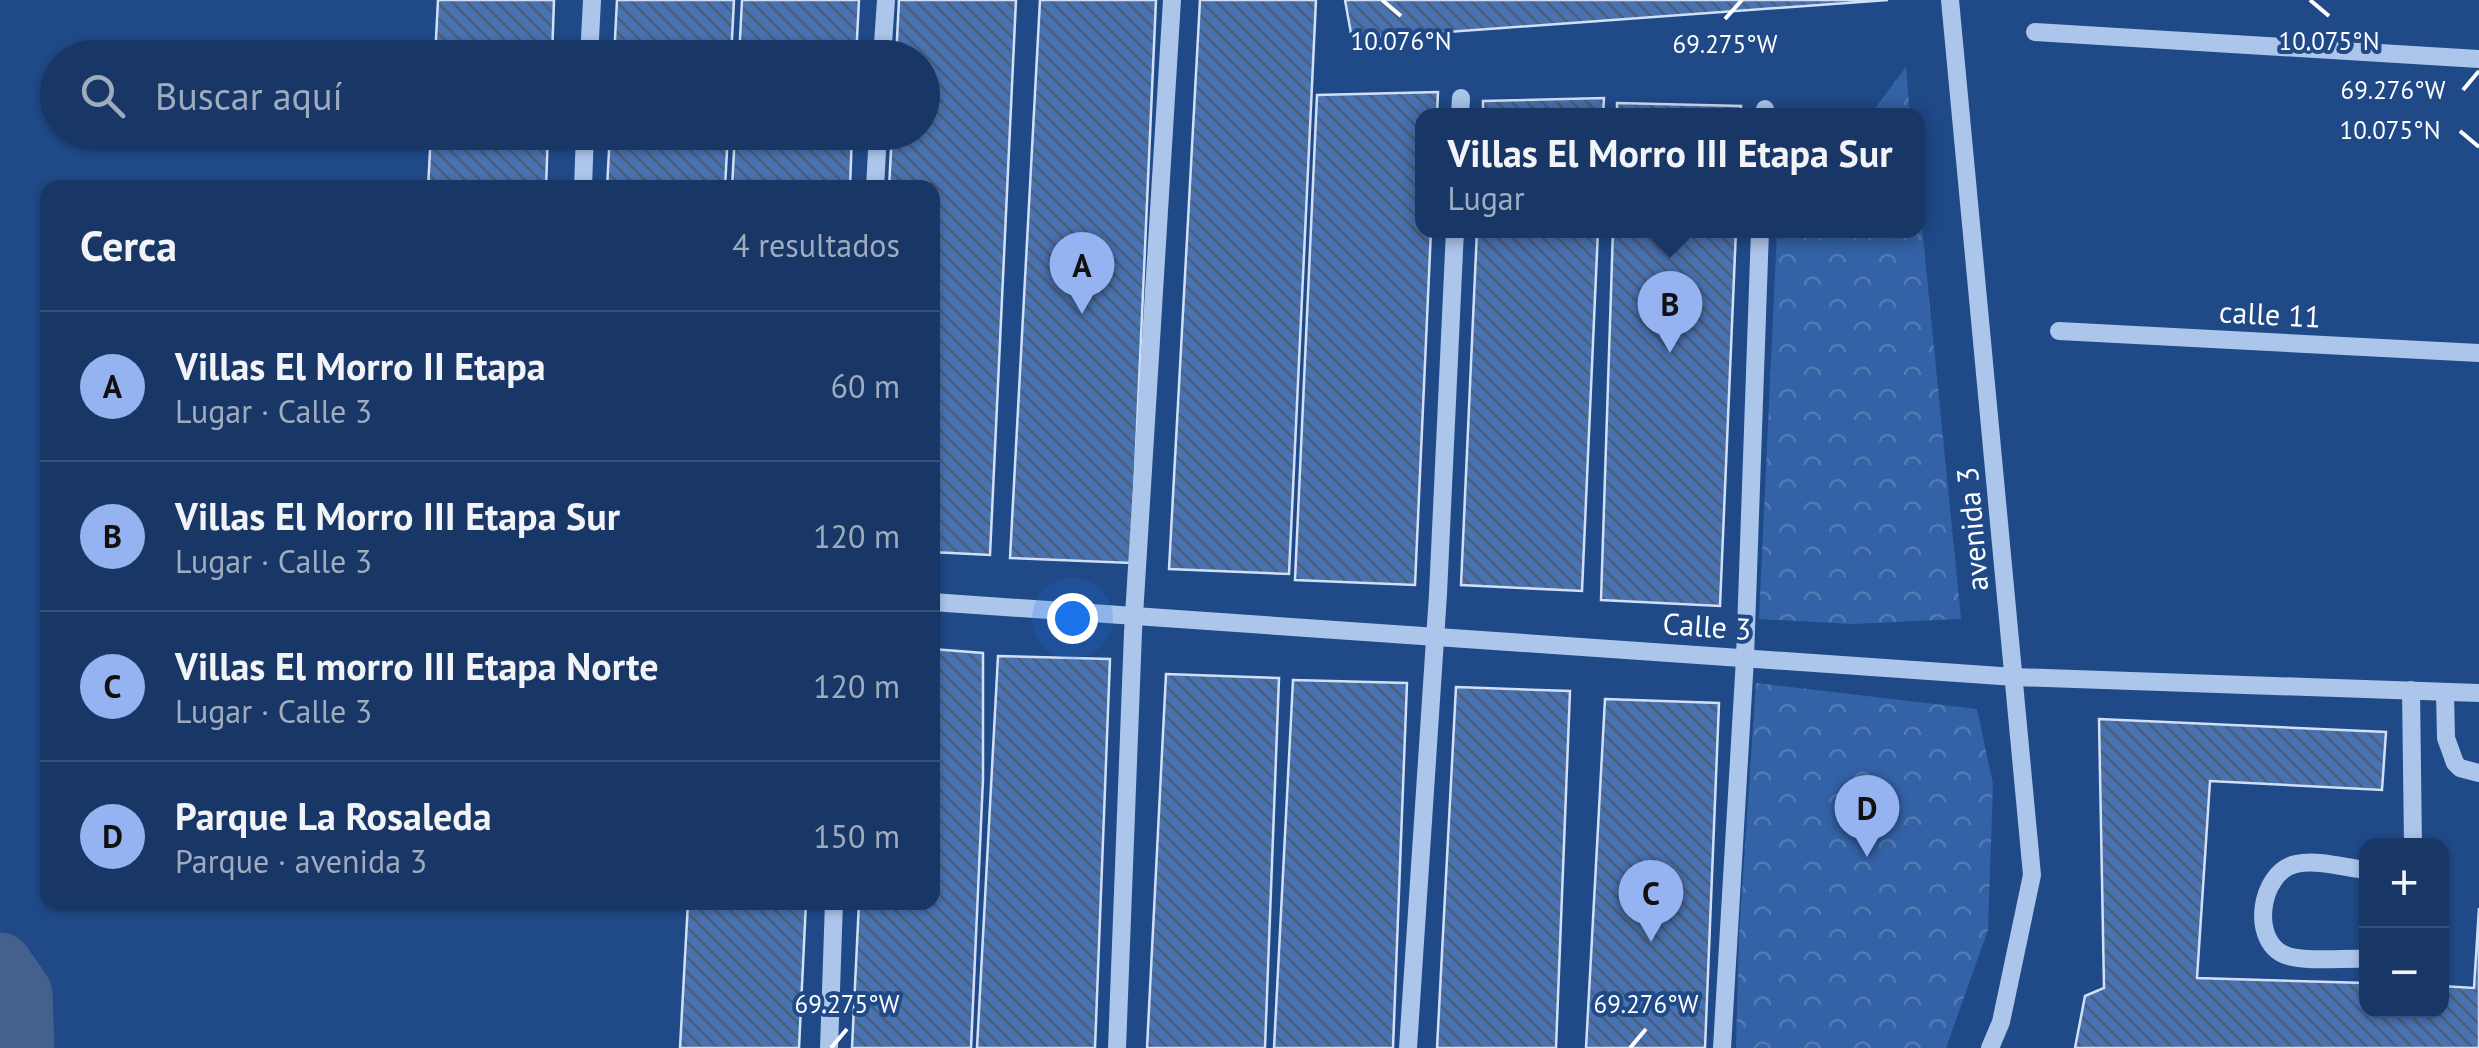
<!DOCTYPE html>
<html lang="es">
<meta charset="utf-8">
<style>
body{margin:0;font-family:"PT Sans",sans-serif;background:#25426f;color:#f1f3f6}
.controls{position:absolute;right:30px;bottom:30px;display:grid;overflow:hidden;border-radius:20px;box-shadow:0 2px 8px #0004}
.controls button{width:90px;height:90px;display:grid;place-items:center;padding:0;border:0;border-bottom:2px solid #36517a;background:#183766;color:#f1f3f6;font:50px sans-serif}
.you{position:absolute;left:1072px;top:618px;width:35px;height:35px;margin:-25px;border:8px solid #fff;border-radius:50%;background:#1a73e8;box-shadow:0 0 0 15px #1a73e833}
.badge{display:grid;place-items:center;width:65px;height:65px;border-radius:50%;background:#95b2f1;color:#111;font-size:32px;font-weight:700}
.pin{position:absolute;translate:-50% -82px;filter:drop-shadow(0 2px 5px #0008)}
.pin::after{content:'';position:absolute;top:52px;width:35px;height:30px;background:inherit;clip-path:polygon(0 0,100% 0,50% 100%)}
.popup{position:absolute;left:1415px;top:108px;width:510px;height:130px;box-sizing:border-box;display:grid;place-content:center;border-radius:20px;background:#183766;filter:drop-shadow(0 2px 8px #0005);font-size:32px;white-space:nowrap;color:#9facbf}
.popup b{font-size:38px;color:#f1f3f6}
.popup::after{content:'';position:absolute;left:50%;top:100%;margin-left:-20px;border:20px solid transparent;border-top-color:#183766}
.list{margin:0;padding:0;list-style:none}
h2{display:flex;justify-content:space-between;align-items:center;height:130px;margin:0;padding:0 40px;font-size:42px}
h2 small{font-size:32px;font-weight:400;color:#9facbf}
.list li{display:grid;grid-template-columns:65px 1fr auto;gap:30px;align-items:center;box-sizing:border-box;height:150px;padding:0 40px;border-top:2px solid #36517a}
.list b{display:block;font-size:38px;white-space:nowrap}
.list p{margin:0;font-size:32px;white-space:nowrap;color:#9facbf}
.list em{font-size:32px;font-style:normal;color:#9facbf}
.icon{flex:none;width:55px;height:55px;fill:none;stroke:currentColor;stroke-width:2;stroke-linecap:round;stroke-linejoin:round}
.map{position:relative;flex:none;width:2479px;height:1048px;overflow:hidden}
.search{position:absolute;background:#183766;box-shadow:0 2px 8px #0004;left:40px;top:40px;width:900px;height:110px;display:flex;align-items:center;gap:25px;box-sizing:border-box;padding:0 35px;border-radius:55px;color:#9facbf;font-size:38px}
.panel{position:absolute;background:#183766;box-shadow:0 2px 8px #0004;left:40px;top:180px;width:900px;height:730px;border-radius:20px}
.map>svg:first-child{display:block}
.park{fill:url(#park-crowns)}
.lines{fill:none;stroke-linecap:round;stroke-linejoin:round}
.river{stroke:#43608f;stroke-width:65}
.building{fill:url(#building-back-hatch);stroke:#d0e0f8;stroke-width:2.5}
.minor{stroke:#abc5eb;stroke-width:18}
.ticks{fill:none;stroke:#fff;stroke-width:4}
.labels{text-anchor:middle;stroke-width:8;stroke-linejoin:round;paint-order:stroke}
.street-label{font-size:30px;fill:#fff;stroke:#204988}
.ticks-label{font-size:25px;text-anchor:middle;fill:#fff;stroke:#204988;stroke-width:8;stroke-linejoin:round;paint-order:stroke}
</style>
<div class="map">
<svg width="2479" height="1048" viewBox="0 0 2479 1048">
<defs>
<pattern id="park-crowns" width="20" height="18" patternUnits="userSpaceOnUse" patternTransform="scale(2.5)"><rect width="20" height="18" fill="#3462a6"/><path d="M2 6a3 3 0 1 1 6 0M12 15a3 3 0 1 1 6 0" fill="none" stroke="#527ab3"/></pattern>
<pattern id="building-back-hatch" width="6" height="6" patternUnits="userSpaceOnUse" patternTransform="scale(2.5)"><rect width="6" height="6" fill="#4972b1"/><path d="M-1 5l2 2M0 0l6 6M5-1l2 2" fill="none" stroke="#4b5d79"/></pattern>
</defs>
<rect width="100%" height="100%" fill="#204988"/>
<g class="park">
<polygon points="1906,67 1910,115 1870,115"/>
<polygon points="1918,186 1961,619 1852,624 1759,619 1777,231 1918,230"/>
<polygon points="1756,683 1977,709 1993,784 1988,930 1946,1048 1736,1048 1739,934"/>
</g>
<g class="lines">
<polyline class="river" points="0,965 20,994 22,1048"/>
</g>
<g class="building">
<polygon points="438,0 554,0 552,58 435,58"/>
<polygon points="617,0 734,0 731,58 614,58"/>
<polygon points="742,0 859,0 856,58 739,58"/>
<polygon points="899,0 1016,0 990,555 932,552 932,188 889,188 892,132 922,132 922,58 896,58"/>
<polygon points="1040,0 1156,0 1131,563 1010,558"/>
<polygon points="1200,0 1316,0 1289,574 1169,569"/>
<polygon points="1345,0 1888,0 1352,39"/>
<polygon points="1438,92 1437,115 1422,115 1422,230 1431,230 1415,585 1295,580 1317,95"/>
<polygon points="1604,98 1603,115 1483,115 1483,101"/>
<polygon points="1617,103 1741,106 1740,115 1617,115"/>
<polygon points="431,132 548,132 546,188 428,188"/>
<polygon points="610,132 728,132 725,188 607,188"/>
<polygon points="735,132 852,132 850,188 732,188"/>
<polygon points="1477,230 1598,230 1582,591 1461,585"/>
<polygon points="1613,230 1736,230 1720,606 1601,600"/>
<polygon points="932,649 983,653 983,779 971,1048 852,1048 859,902 932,902"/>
<polygon points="998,656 1110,659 1095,1048 977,1048"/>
<polygon points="1166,674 1279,678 1265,1048 1147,1048"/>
<polygon points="1293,680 1407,683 1393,1048 1274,1048"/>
<polygon points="1456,687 1570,691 1556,1048 1437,1048"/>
<polygon points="1605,699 1719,703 1705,1048 1586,1048"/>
<polygon points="2099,719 2386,732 2382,790 2210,781 2197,978 2366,983 2366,1010 2442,1010 2442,986 2474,988 2479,908 2479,1048 2075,1048 2085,996 2104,988"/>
<polygon points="688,902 806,902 799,1048 680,1048"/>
</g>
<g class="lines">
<g class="minor">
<polyline points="1950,0 2032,875 2001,1022 1990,1048"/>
<polyline points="2035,32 2479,59"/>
<polyline points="589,58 592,0"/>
<polyline points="882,58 886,0"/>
<polyline points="1460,115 1461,98"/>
<polyline points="1765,115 1765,109"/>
<polyline points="583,188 585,132"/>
<polyline points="875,188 878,132"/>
<polyline points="2059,331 2479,353"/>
<polyline points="932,602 2015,677 2479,693"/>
<polyline points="2411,690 2413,846"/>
<polyline points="2445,692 2446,738 2455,763 2460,768 2479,773"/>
<path d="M2366 870C2346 868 2317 859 2296 864 2259 872 2249 944 2288 956 2308 962 2344 958 2366 959"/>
<polyline points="829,1048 834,902"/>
<polyline points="1117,1048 1133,632 1172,0"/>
<polyline points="1408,1048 1438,594 1455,230"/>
<polyline points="1722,1048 1745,658 1760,230"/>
</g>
</g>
<path class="ticks" d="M1382 0 1401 16M2310 0 2329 16M1725 19 1742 0M2463 90 2479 71M2460 131 2479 147M831 1048 847 1029M1630 1048 1646 1029"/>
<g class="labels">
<g class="street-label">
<text transform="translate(2270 315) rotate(3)" y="10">calle 11</text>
<text transform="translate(1973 529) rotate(-95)" y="10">avenida 3</text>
<text transform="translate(1707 627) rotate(4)" y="10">Calle 3</text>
</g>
</g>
<g class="ticks-label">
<text x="1401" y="50">10.076°N</text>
<text x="2329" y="50">10.075°N</text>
<text x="1725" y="53">69.275°W</text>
<text x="2393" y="99">69.276°W</text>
<text x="2390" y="139">10.075°N</text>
<text x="847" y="1013">69.275°W</text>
<text x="1646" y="1013">69.276°W</text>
</g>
</svg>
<div class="controls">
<button>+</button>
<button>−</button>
</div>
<div class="you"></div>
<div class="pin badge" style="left:1082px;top:314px">A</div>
<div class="pin badge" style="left:1670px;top:353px">B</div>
<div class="popup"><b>Villas El Morro III Etapa Sur</b>Lugar</div>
<div class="pin badge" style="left:1651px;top:942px">C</div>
<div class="pin badge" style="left:1867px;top:857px">D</div>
<div class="search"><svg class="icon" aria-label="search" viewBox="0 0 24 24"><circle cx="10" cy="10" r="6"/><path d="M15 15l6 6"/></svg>Buscar aquí</div>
<section class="panel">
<h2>Cerca<small>4 resultados</small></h2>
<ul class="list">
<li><span class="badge">A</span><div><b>Villas El Morro II Etapa</b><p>Lugar · Calle 3</p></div><em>60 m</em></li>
<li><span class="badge">B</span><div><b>Villas El Morro III Etapa Sur</b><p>Lugar · Calle 3</p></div><em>120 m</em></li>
<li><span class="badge">C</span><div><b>Villas El morro III Etapa Norte</b><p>Lugar · Calle 3</p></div><em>120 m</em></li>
<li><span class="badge">D</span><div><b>Parque La Rosaleda</b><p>Parque · avenida 3</p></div><em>150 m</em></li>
</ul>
</section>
</div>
